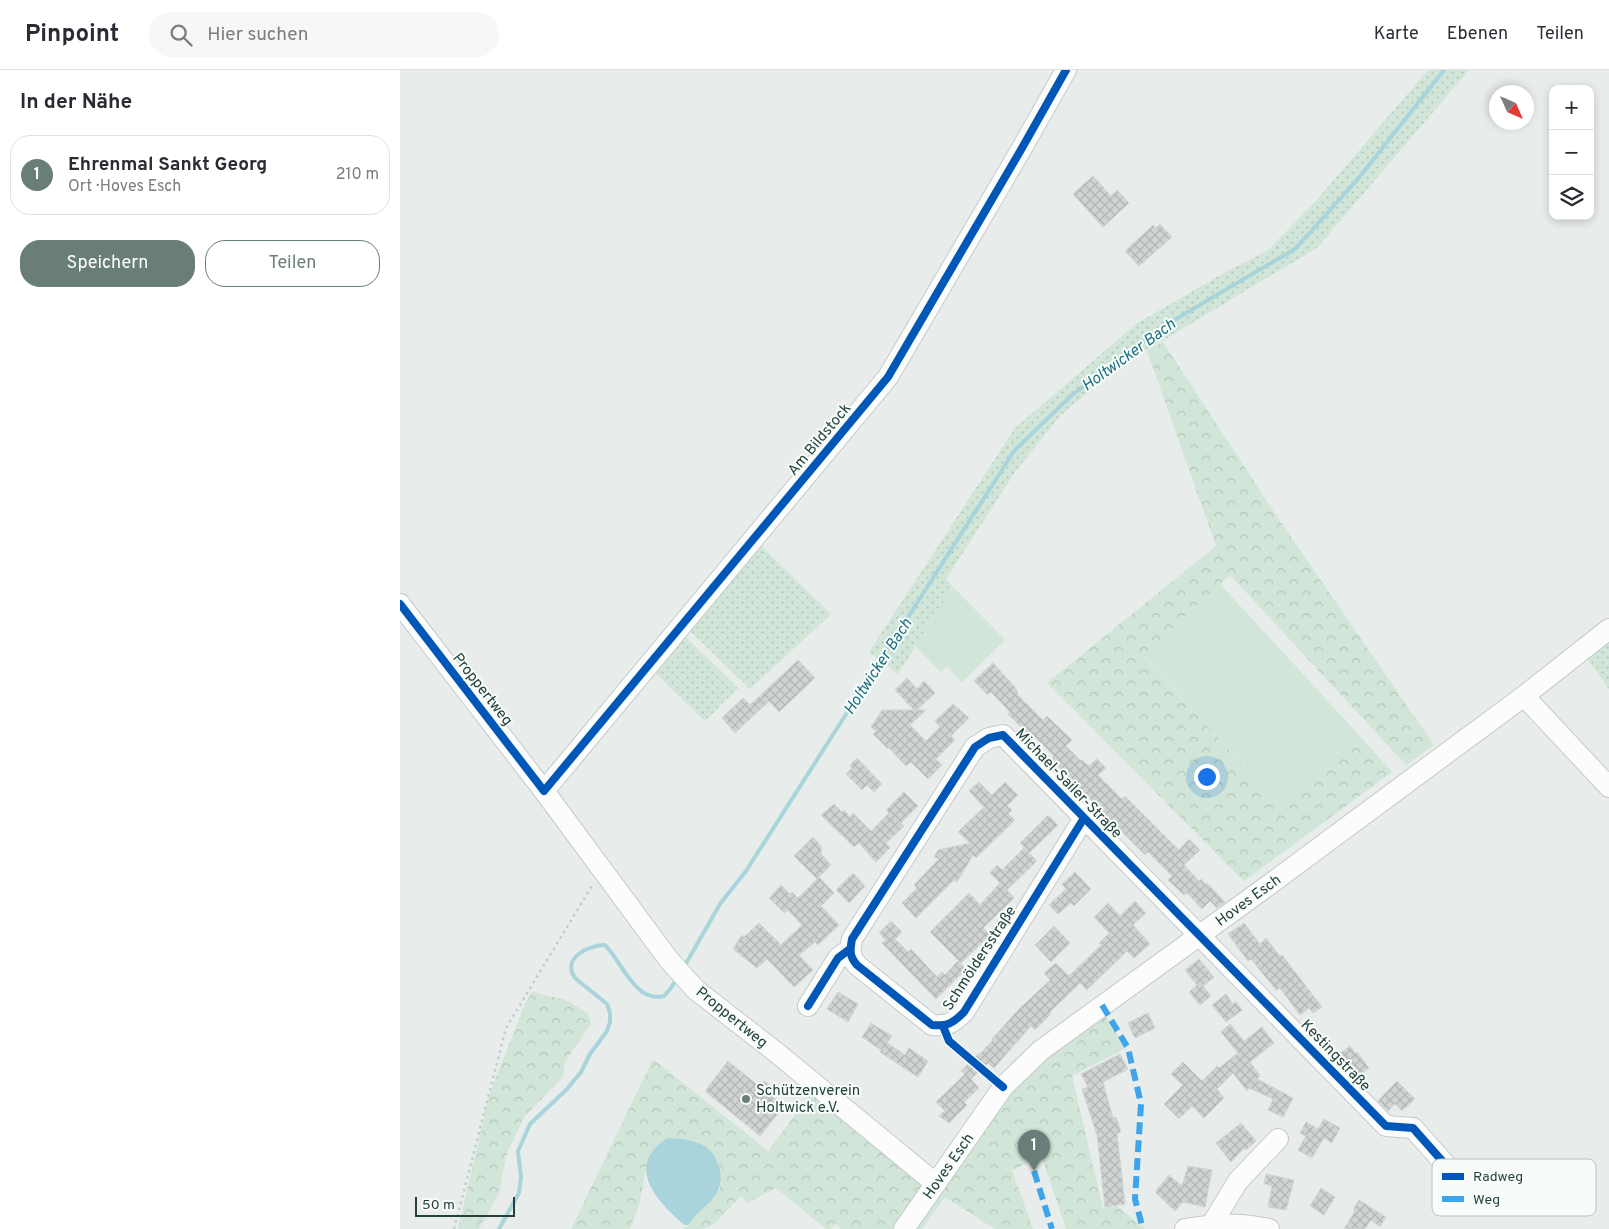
<!DOCTYPE html>
<html lang="de">
<meta charset="utf-8">
<style>
body{margin:0;font-family:Overpass,sans-serif;background:#f7f7f7;color:#2b2b33}
.controls{position:absolute;right:15px;top:15px;display:grid;overflow:hidden;border-radius:10px;box-shadow:0 2px 8px #0003}
.controls button{width:45px;height:45px;display:grid;place-items:center;padding:0;border:0;border-bottom:1px solid #e1e1e2;background:#fff;color:#2b2b33;font:25px sans-serif}
.compass{position:absolute;left:1089px;top:15px;width:45px;height:45px;border-radius:50%;background:#fff;box-shadow:0 2px 8px #0003;rotate:135deg}
.scale{position:absolute;left:15px;bottom:12px;width:100px;box-sizing:border-box;padding-left:5px;border:2px solid #24423a;border-top:0;font-size:14px;line-height:18px;white-space:nowrap;color:#24423a;-webkit-text-stroke:4px #f7fbf9;paint-order:stroke}
.you{position:absolute;left:806px;top:706px;width:18px;height:18px;margin:-12px;border:4px solid #fff;border-radius:50%;background:#1a73e8;box-shadow:0 0 0 8px #1a73e833}
.badge{display:grid;place-items:center;width:32px;height:32px;border-radius:50%;background:#697e78;color:#fff;font-size:16px;font-weight:700}
.pin{position:absolute;translate:-50% -41px;filter:drop-shadow(0 1px 2px #0008)}
.pin::after{content:'';position:absolute;top:26px;width:18px;height:15px;background:inherit;clip-path:polygon(0 0,100% 0,50% 100%)}
.list{margin:0;padding:0;list-style:none}
h2{display:flex;justify-content:space-between;align-items:center;height:65px;margin:0;padding:0 20px;font-size:21px}
h2 small{font-size:16px;font-weight:400;color:#7c7c81}
.list li{display:grid;grid-template-columns:32px 1fr auto;gap:15px;align-items:center;box-sizing:border-box;height:80px;margin:0 10px 10px;padding:0 10px;border:1px solid #e1e1e2;border-radius:20px}
.list b{display:block;font-size:19px;white-space:nowrap}
.list p{margin:0;font-size:16px;white-space:nowrap;color:#7c7c81}
.list em{font-size:16px;font-style:normal;color:#7c7c81}
.actions{display:flex;gap:10px;padding:15px 20px}
.actions a{flex:1;padding:11px 0;border:1px solid #697e78;border-radius:20px;text-align:center;font-size:18px;color:#697e78}
.actions .main{background:#697e78;color:#fff}
.icon{flex:none;width:28px;height:28px;fill:none;stroke:currentColor;stroke-width:2;stroke-linecap:round;stroke-linejoin:round}
.map{position:relative;flex:none;width:1209px;height:1159px;overflow:hidden}
header{display:flex;align-items:center;gap:30px;box-sizing:border-box;height:70px;padding:0 25px;background:#fff;border-bottom:1px solid #e1e1e2}
header strong{font-size:24px}
nav{display:flex;gap:28px;margin-inline-start:auto;font-size:18px}
.search{width:350px;height:45px;background:#f7f7f7;display:flex;align-items:center;gap:12px;box-sizing:border-box;padding:0 18px;border-radius:28px;color:#7c7c81;font-size:19px}
main{display:flex}
aside{flex:1;background:#fff}
.map>svg:first-child{display:block}
.grass{fill:url(#grass-dots)}
.forest{fill:url(#forest-crowns)}
.park{fill:#d1e6d8}
.water{fill:#a9d4db}
.lines{fill:none;stroke-linecap:round;stroke-linejoin:round}
.stream{stroke:#a9d4db;stroke-width:4}
.building{fill:url(#building-cross-hatch);stroke:#d1d6d4}
.minor-casing{stroke:#c5cac8;stroke-width:22}
.path{stroke:#c3ccca;stroke-width:2.5;stroke-dasharray:2.5 4;stroke-linecap:butt}
.minor{stroke:#fcfcfc;stroke-width:20}
.quiet{stroke:#3ea4ec;stroke-width:6;stroke-dasharray:12 6;stroke-linecap:butt}
.cycleway-casing{stroke:#f7fbf9;stroke-width:11}
.cycleway{stroke:#0057b8;stroke-width:8}
.poi-dot{fill:#697e78;stroke:#f7fbf9;stroke-width:2}
.labels{text-anchor:middle;stroke-width:4;stroke-linejoin:round;paint-order:stroke}
.street-label{font-size:15px;fill:#24423a;stroke:#f7fbf9}
.poi-label{font-size:15px;fill:#24423a;stroke:#f7fbf9;text-anchor:start}
.water-label{font-size:16px;font-style:italic;fill:#1c6f80;stroke:#f7fbf9}
.key{fill:#f7fbf9;stroke:#b8c4c0;stroke-width:1}
.key-label{font-size:14px;fill:#24423a}
</style>
<header>
<strong>Pinpoint</strong>
<div class="search"><svg class="icon" aria-label="search" viewBox="0 0 24 24"><circle cx="10" cy="10" r="6"/><path d="M15 15l6 6"/></svg>Hier suchen</div>
<nav><a>Karte</a><a>Ebenen</a><a>Teilen</a></nav>
</header>
<main>
<aside>
<h2>In der Nähe<small></small></h2>
<ul class="list">
<li><span class="badge">1</span><div><b>Ehrenmal Sankt Georg</b><p>Ort · Hoves Esch</p></div><em>210 m</em></li>
</ul>
<div class="actions"><a class="main">Speichern</a><a>Teilen</a></div>
</aside>
<div class="map">
<svg width="1209" height="1159" viewBox="0 0 1209 1159">
<defs>
<pattern id="grass-dots" width="8" height="8" patternUnits="userSpaceOnUse" patternTransform="scale(1.25)"><rect width="8" height="8" fill="#d1e6d8"/><path d="M2 2h.1M6 6h.1" fill="none" stroke="#b3c6ba" stroke-width="1.8" stroke-linecap="round"/></pattern>
<pattern id="forest-crowns" width="20" height="18" patternUnits="userSpaceOnUse" patternTransform="scale(1.25)"><rect width="20" height="18" fill="#d1e6d8"/><path d="M2 6a3 3 0 1 1 6 0M12 15a3 3 0 1 1 6 0" fill="none" stroke="#b3c6ba"/></pattern>
<pattern id="building-cross-hatch" width="8" height="8" patternUnits="userSpaceOnUse" patternTransform="scale(1.25)"><rect width="8" height="8" fill="#cfd4d2"/><path d="M0 0l8 8M0 8l8-8" fill="none" stroke="#b2b7b5"/></pattern>
</defs>
<rect width="100%" height="100%" fill="#e8edeb"/>
<g class="grass">
<polygon points="1028,0 1069,0 917,178 719,297 661,345 615,402 546,509 553,517 498,604 469,582 615,358 736,254 829,200 867,181 916,131"/>
<polygon points="355,470 431,544 350,619 288,559"/>
<polygon points="1209,565 1209,619 1184,585"/>
<polygon points="284,566 338,618 305,651 253,601"/>
</g>
<g class="forest">
<polygon points="763,272 878,448 1034,675 1006,695 830,505 743,586 880,735 958,664 992,702 844,811 647,613 816,476 747,281"/>
<polygon points="132,922 166,930 188,943 191,954 165,992 163,1007 124,1047 107,1083 99,1123 79,1159 58,1159 89,1025 125,934"/>
<polygon points="696,932 726,978 672,1006 703,1138 717,1136 745,1159 666,1159 642,1087 612,1100 633,1159 595,1159 545,1127 522,1159 441,1159 435,1154 431,1159 426,1159 376,1118 347,1133 342,1125 315,1153 304,1159 283,1159 289,1155 294,1146 320,1118 320,1104 318,1091 248,1089 239,1136 230,1159 171,1159 253,989 368,1081 410,1025 527,1114 560,1063"/>
</g>
<g class="park">
<polygon points="820,514 958,664 880,735 743,585"/>
<polygon points="553,517 605,570 562,612 547,597 541,602 515,576"/>
</g>
<path class="water" d="M267 1068C291 1069 315 1072 320 1101 321 1107 321 1115 318 1120 312 1134 296 1141 289 1155H284L281 1152C254 1128 226 1095 267 1068Z"/>
<g class="lines">
<g class="stream">
<polyline points="284,897 320,834 346,801 614,381 672,325 769,253 895,179 958,109 1044,0"/>
<path d="M99 1159 119 1123 121 1107 118 1081 130 1054 167 1019 181 1002 190 984 207 961 210 952V943L207 934 175 908C161 888 189 875 205 875 222 892 235 933 264 926L271 918 278 907"/>
</g>
</g>
<g class="building">
<polygon points="693,106 711,126 717,120 729,133 703,157 673,124"/>
<polygon points="760,154 772,167 739,196 725,181 753,155 756,158"/>
<polygon points="398,590 415,608 379,642 369,631 335,663 322,648 343,628 350,635"/>
<polygon points="593,593 615,617 618,623 617,624 643,650 647,646 672,670 666,676 681,691 682,690 689,696 697,689 706,698 698,705 722,729 725,726 779,780 789,769 800,780 784,795 799,811 801,809 806,815 807,813 825,832 817,838 810,831 802,839 787,823 784,825 768,810 772,806 748,782 745,785 725,765 651,689 654,686 630,662 628,664 608,644 610,642 591,622 588,625 574,611"/>
<polygon points="507,608 517,619 524,611 535,623 517,640 526,640 510,655 526,671 540,657 535,651 553,634 569,648 551,666 555,670 536,689 542,695 528,709 511,692 506,696 489,678 488,679 473,664 476,661 471,657 482,640 514,640 495,620"/>
<polygon points="457,688 482,714 474,722 467,715 462,720 446,704 452,698 450,695"/>
<polygon points="579,712 592,725 605,712 618,725 607,736 612,740 608,744 615,750 576,788 573,785 557,812 554,810 516,848 502,833 517,818 514,815 539,789 534,787 538,780 570,773 558,762 584,737 569,721"/>
<polygon points="504,722 518,736 501,753 504,756 486,773 490,778 476,792 459,773 454,777 421,745 434,734 442,742 444,740 450,747 453,743 471,761 489,743 486,740"/>
<polygon points="648,745 658,755 629,783 620,773"/>
<polygon points="413,767 421,776 421,784 431,795 417,809 394,786"/>
<polygon points="624,778 637,791 607,820 614,828 583,858 590,865 561,893 530,862 569,823 580,835 600,813 590,803 597,795 602,800"/>
<polygon points="675,802 691,819 674,836 671,833 658,844 649,835 666,819 662,814"/>
<polygon points="453,803 465,816 449,833 436,820"/>
<polygon points="419,807 434,823 421,836 439,855 418,875 415,872 399,885 413,900 394,917 367,889 357,898 333,879 342,865 344,867 359,853 381,875 402,855 388,840 384,843 369,828 381,815 390,824 392,822 398,828"/>
<polygon points="735,831 746,843 733,855 750,874 734,888 727,881 687,920 680,913 650,942 651,944 635,960 631,956 594,998 588,993 571,1009 579,1018 564,1032 567,1035 549,1053 539,1046 545,1041 536,1032 565,1004 561,1001 579,983 580,984 593,970 592,969 618,940 650,910 644,903 656,893 669,906 701,875 699,873 709,863 694,847 708,833 720,846"/>
<polygon points="491,851 502,862 495,869 508,882 511,879 537,907 542,902 545,905 558,891 566,899 536,929 482,873 486,870 479,863"/>
<polygon points="844,853 860,874 866,868 880,886 882,885 922,937 913,943 909,938 900,945 880,918 876,920 851,889 848,891 828,864"/>
<polygon points="654,856 670,873 651,892 635,875"/>
<polygon points="799,889 814,907 803,916 811,926 800,935 789,922 797,915 785,900"/>
<polygon points="438,922 458,934 448,952 427,939"/>
<polygon points="826,924 833,934 836,932 842,940 826,952 812,935"/>
<polygon points="748,943 755,958 735,968 728,953"/>
<polygon points="471,953 492,966 487,973 505,985 509,978 528,991 518,1007 480,982 481,980 462,967"/>
<polygon points="830,954 844,971 862,957 874,973 850,992 860,1006 857,1009 893,1028 883,1047 868,1040 873,1029 849,1018 847,1021 833,1003 817,1019 824,1028 804,1048 792,1036 779,1049 764,1034 783,1015 771,1004 783,992 802,1011 817,996 819,998 838,983 821,962"/>
<polygon points="950,976 956,984 957,982 969,998 955,1008 935,987"/>
<polygon points="720,984 728,999 703,1012 713,1048 716,1047 721,1062 717,1063 725,1134 705,1137 697,1065 682,1019 688,1017 681,1004"/>
<polygon points="328,991 360,1017 364,1011 372,1017 368,1023 384,1036 360,1066 305,1021"/>
<polygon points="997,1011 1015,1029 1002,1041 995,1034 988,1041 978,1031"/>
<polygon points="924,1049 940,1058 932,1073 924,1068 912,1088 898,1080 906,1066 900,1063 906,1052 918,1059"/>
<polygon points="841,1053 856,1071 846,1080 844,1078 831,1092 816,1073"/>
<polygon points="788,1096 812,1100 805,1137 783,1132 775,1141 755,1122 769,1105 782,1116"/>
<polygon points="866,1104 894,1110 886,1140 868,1137 872,1116 864,1114"/>
<polygon points="921,1118 935,1127 924,1145 910,1136"/>
<polygon points="959,1130 986,1147 980,1157 971,1150 965,1159 944,1159 955,1141 953,1139"/>
</g>
<g class="lines">
<defs>
<g id="minor">
<polyline points="0,534 144,721 269,890 296,920 377,983 535,1113"/>
<polyline points="1124,626 1209,717"/>
<polyline points="144,721 488,307 622,78 666,0"/>
<path d="M684 748 564 942C552 954 548 956 532 955L457 895C449 886 450 880 452 869L575 677 589 668 603 665 986 1056 1013 1058 1059 1110"/>
<polyline points="408,936 438,888 450,879"/>
<polyline points="812,1154 838,1111 878,1069"/>
<polyline points="504,1159 603,1017 640,981 862,820 1124,626 1209,559"/>
<path d="M785 1159C813 1154 841 1152 869 1159"/>
</g>
</defs>
<use href="#minor" class="minor-casing"/>
<polyline class="path" points="54,1159 106,958 193,814"/>
<use href="#minor" class="minor"/>
<g class="quiet">
<polyline points="702,935 728,978 741,1034 735,1129 743,1159"/>
<polyline points="634,1101 652,1159"/>
</g>
<defs>
<g id="cycleway">
<polyline points="0,534 144,721 488,307 622,78 666,0"/>
<path d="M684 748 564 942C552 954 548 956 532 955L457 895C449 886 450 880 452 869L575 677 589 668 603 665 986 1056 1013 1058 1059 1110"/>
<polyline points="408,936 438,888 450,879"/>
<polyline points="543,956 549,971 603,1017"/>
</g>
</defs>
<use href="#cycleway" class="cycleway-casing"/>
<use href="#cycleway" class="cycleway"/>
</g>
<circle class="poi-dot" cx="346" cy="1029" r="5"/>
<g class="labels">
<g class="street-label">
<text transform="translate(419 369) rotate(-50)" y="5">Am Bildstock</text>
<text transform="translate(83 619) rotate(52)" y="5">Proppertweg</text>
<text transform="translate(669 713) rotate(46)" y="5">Michael-Sailer-Straße</text>
<text transform="translate(848 830) rotate(-36)" y="5">Hoves Esch</text>
<text transform="translate(579 888) rotate(-57)" y="5">Schmöldersstraße</text>
<text transform="translate(332 947) rotate(39)" y="5">Proppertweg</text>
<text transform="translate(936 985) rotate(46)" y="5">Kestingstraße</text>
<text transform="translate(548 1096) rotate(-55)" y="5">Hoves Esch</text>
</g>
<g class="poi-label">
<text x="356" y="1025">Schützenverein<tspan x="356" dy="17">Holtwick e.V.</tspan></text>
</g>
<g class="water-label">
<text transform="translate(728 284) rotate(-36)" y="6">Holtwicker Bach</text>
<text transform="translate(477 596) rotate(-57)" y="6">Holtwicker Bach</text>
</g>
</g>
<rect x="1032" y="1089" width="164" height="57" rx="8" class="key"/>
<rect x="1042" y="1103" width="22" height="7" fill="#0057b8"/>
<rect x="1042" y="1126" width="22" height="6" fill="#3ea4ec"/>
<g class="key-label">
<text x="1073" y="1111">Radweg</text>
<text x="1073" y="1134">Weg</text>
</g>
</svg>
<div class="controls">
<button>+</button>
<button>−</button>
<button><svg class="icon" aria-label="layers" viewBox="0 0 24 24"><path d="M12 4l9 5-9 5-9-5zM3 14l9 5 9-5"/></svg></button>
</div>
<svg class="compass" viewBox="-18 -18 36 36"><path d="M0-13l5 13h-10z" fill="#e53935"/><path d="M0 13l5-13h-10z" fill="#7c7c81"/></svg>
<div class="scale">50 m</div>
<div class="you"></div>
<div class="pin badge" style="left:634px;top:1101px">1</div>
</div>
</main>
